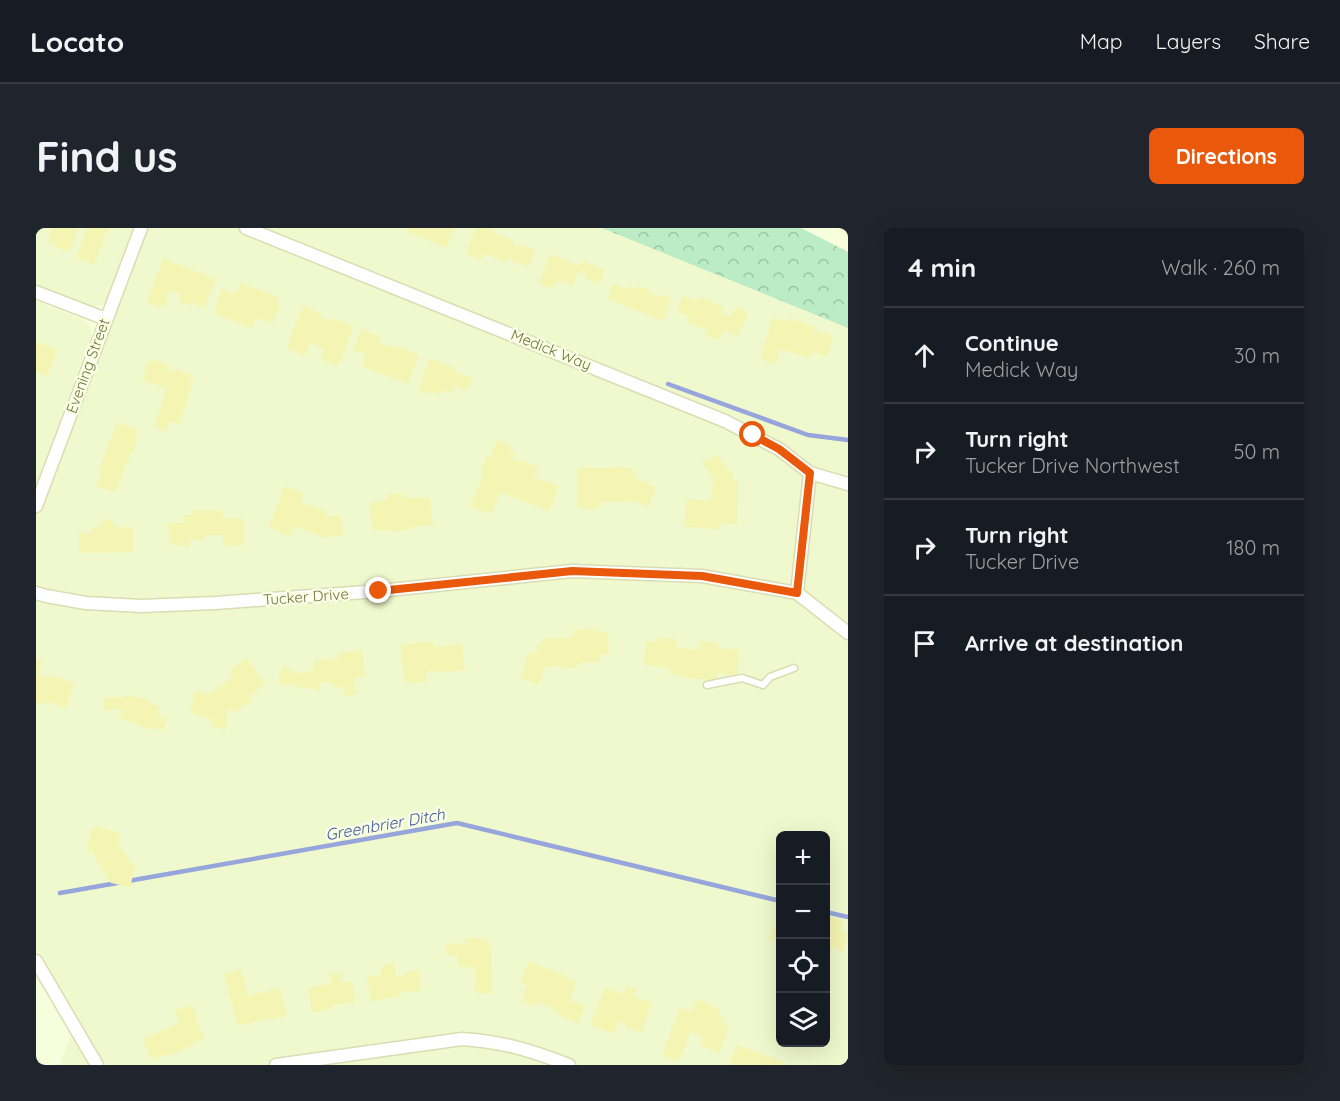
<!DOCTYPE html>
<meta charset="utf-8">
<style>
body{margin:0;font-family:Quicksand,sans-serif;background:#20242c;color:#f1f3f6}
.controls{position:absolute;right:18px;bottom:18px;display:grid;overflow:hidden;border-radius:9px;box-shadow:0 6px 24px #0002}
.controls button{width:54px;height:54px;display:grid;place-items:center;padding:0;border:0;border-bottom:2px solid #363941;background:#171b24;color:#f1f3f6;font:30px sans-serif}
.stop{position:absolute;width:18px;height:18px;margin:-14px;border:4px solid #ea580c;border-radius:50%;background:#fff}
.stop.end{background:#ea580c;border-color:#fff;box-shadow:0 2px 6px #0008}
.list{margin:0;padding:0;list-style:none}
h2{display:flex;justify-content:space-between;align-items:center;height:78px;margin:0;padding:0 24px;font-size:26px}
h2 small{font-size:20px;font-weight:400;color:#9ea1a6}
.list li{display:grid;grid-template-columns:39px 1fr auto;gap:18px;align-items:center;box-sizing:border-box;height:96px;padding:0 24px;border-top:2px solid #363941}
.list b{display:block;font-size:22px;white-space:nowrap}
.list p{margin:0;font-size:20px;white-space:nowrap;color:#9ea1a6}
.list em{font-size:20px;font-style:normal;color:#9ea1a6}
.icon{flex:none;width:33px;height:33px;fill:none;stroke:currentColor;stroke-width:2;stroke-linecap:round;stroke-linejoin:round}
.map{position:relative;flex:none;width:812px;height:837px;overflow:hidden;border-radius:9px}
header{display:flex;align-items:center;gap:36px;box-sizing:border-box;height:84px;padding:0 30px;background:#171b24;border-bottom:2px solid #363941}
header strong{font-size:28px}
nav{display:flex;gap:33px;margin-inline-start:auto;font-size:21px}
.intro{display:flex;align-items:center;justify-content:space-between;box-sizing:border-box;height:144px;padding:0 36px}
h1{margin:0;font-size:42px}
.button{padding:15px 27px;border-radius:9px;background:#ea580c;color:#fff;font-size:21px;font-weight:700}
main{display:flex;gap:36px;padding:0 36px}
aside{flex:1;background:#171b24;border-radius:9px;box-shadow:0 6px 24px #0002}
.map>svg:first-child{display:block}
.residential{fill:#f0f8cd;fill-rule:evenodd}
.forest{fill:url(#forest-crowns)}
.lines{fill:none;stroke-linecap:round;stroke-linejoin:round}
.stream{stroke:#96a5db;stroke-width:4.5}
.building{fill:#f4f5b2}
.service-casing{stroke:#daddb3;stroke-width:9}
.minor-casing{stroke:#daddb3;stroke-width:15}
.service{stroke:#fff;stroke-width:6}
.minor{stroke:#fff;stroke-width:12}
.route{stroke:#ea580c;stroke-width:8}
.labels{text-anchor:middle;stroke-width:5;stroke-linejoin:round;paint-order:stroke}
.street-label{font-size:15px;fill:#757344;stroke:#f9ffe4}
.water-label{font-size:16px;font-style:italic;fill:#4358a0;stroke:#f9ffe4}
</style>
<header>
<strong>Locato</strong>
<nav><a>Map</a><a>Layers</a><a>Share</a></nav>
</header>
<div class="intro"><h1>Find us</h1><a class="button">Directions</a></div>
<main>
<div class="map">
<svg width="812" height="837" viewBox="0 0 812 837">
<defs>
<pattern id="forest-crowns" width="20" height="18" patternUnits="userSpaceOnUse" patternTransform="scale(1.5)"><rect width="20" height="18" fill="#bbecc5"/><path d="M2 6a3 3 0 1 1 6 0M12 15a3 3 0 1 1 6 0" fill="none" stroke="#9dc4a2"/></pattern>
</defs>
<rect width="100%" height="100%" fill="#f6fedc"/>
<g class="residential">
<polygon points="0,0 99,0 72,71 68,76 56,79 0,58"/>
<path d="M105 0H606L812 76V837H24L38 798 0 733V278ZM744 608H790V814H744Z"/>
<polygon points="0,73 50,93 55,100 55,109 0,257"/>
</g>
<polygon class="forest" points="566,0 765,0 812,24 812,100"/>
<g class="lines">
<g class="stream">
<polyline points="632,156 772,207 812,212"/>
<polyline points="92,653 421,595 744,673"/>
<polyline points="24,665 81,655"/>
<polyline points="790,684 812,689"/>
</g>
</g>
<g class="building">
<polygon points="16,0 42,0 33,24 19,19 19,16 12,13"/>
<polygon points="51,0 72,0 58,37 40,30"/>
<polygon points="373,0 418,0 410,20 372,4"/>
<polygon points="440,0 450,0 460,4 460,6 478,13 477,18 482,20 483,16 499,22 493,39 477,33 477,31 473,30 471,34 449,26 446,32 430,26"/>
<polygon points="514,26 544,38 546,32 569,42 563,56 549,50 550,47 542,44 537,58 524,52 522,56 518,54 516,61 503,56"/>
<polygon points="127,31 180,51 168,80 156,75 155,78 143,73 145,66 138,63 137,65 133,64 128,80 111,75"/>
<polygon points="204,55 243,69 241,76 244,77 236,96 220,90 216,100 179,86 181,81 179,80 186,61 199,66"/>
<polygon points="577,56 591,61 592,57 600,61 602,58 614,62 613,65 621,68 622,66 635,71 627,93 572,71"/>
<polygon points="647,68 661,73 663,69 688,79 685,85 695,89 700,79 712,84 702,108 688,102 685,111 678,111 669,105 671,102 652,95 654,89 641,84"/>
<polygon points="267,78 285,85 284,88 296,93 297,90 318,99 302,138 285,132 289,121 274,115 270,128 251,120"/>
<polygon points="736,90 751,94 752,90 778,98 777,102 797,108 791,129 776,124 774,130 744,121 739,136 724,132"/>
<polygon points="326,101 345,109 342,114 360,121 361,118 383,127 372,156 326,138 330,127 317,122"/>
<polygon points="0,114 21,122 11,148 0,144"/>
<polygon points="394,130 410,138 418,139 419,144 437,150 431,163 418,158 415,166 405,162 403,167 394,163 392,167 382,163"/>
<polygon points="116,131 133,137 131,142 138,144 139,141 155,146 153,150 158,152 143,196 133,193 130,203 118,199 131,161 106,152 112,134 115,135"/>
<polygon points="81,194 103,202 99,212 101,213 97,224 95,224 79,264 60,258 66,243 63,242"/>
<polygon points="461,212 474,217 473,221 480,224 477,232 484,234 485,232 502,239 498,249 523,258 513,283 464,264 455,286 434,279 448,245 445,243 451,228 454,230"/>
<polygon points="680,226 699,249 694,252 702,253 701,297 685,295 684,302 648,298 651,271 675,273 677,251 680,251 666,235"/>
<polygon points="580,239 598,241 599,250 620,259 612,279 598,273 563,274 563,281 541,280 542,240 576,240"/>
<polygon points="249,258 268,266 265,274 288,282 290,289 304,287 307,307 284,310 284,308 258,298 254,309 233,299"/>
<polygon points="367,265 368,270 394,270 397,297 373,299 373,302 356,304 355,302 337,303 334,275 352,272 351,266"/>
<polygon points="156,282 187,283 187,290 208,291 208,318 187,317 187,307 168,307 168,312 153,311 153,318 133,317 132,295 148,295 148,287 157,287"/>
<polygon points="68,291 74,291 81,299 97,299 97,324 43,325 43,305 56,305 56,299 64,299"/>
<polygon points="562,400 562,404 572,404 573,426 564,427 564,434 542,435 542,440 527,441 527,438 509,439 502,457 484,450 493,425 501,425 501,416 506,416 506,411 537,409 536,402"/>
<polygon points="622,409 641,411 640,420 663,422 664,413 681,415 681,420 703,422 701,448 681,445 680,452 648,450 648,448 634,447 634,440 608,437 610,413 621,414"/>
<polygon points="397,413 398,419 426,416 429,442 399,445 399,442 389,443 391,454 369,455 364,417"/>
<polygon points="326,422 329,449 318,450 320,467 309,468 308,458 297,460 296,454 284,455 284,462 278,463 278,460 264,461 259,457 254,456 253,459 242,455 247,439 258,443 258,445 261,446 261,445 278,442 277,433 303,430 303,425"/>
<polygon points="211,430 229,456 213,468 216,472 199,485 196,480 189,485 192,489 189,502 175,498 176,491 154,485 159,463 174,466 197,449 193,444"/>
<polygon points="0,432 5,432 4,448 22,449 38,455 30,481 14,474 0,476"/>
<polygon points="91,466 103,471 107,469 112,472 113,475 124,479 121,487 131,490 127,503 118,500 117,502 83,490 86,481 67,482 67,470 90,469"/>
<polygon points="57,598 84,605 82,615 99,640 94,659 75,655 56,624 51,623"/>
<polygon points="790,687 808,693 805,703 812,705 806,724 790,718"/>
<polygon points="741,690 744,691 744,715 733,712"/>
<polygon points="429,710 452,711 452,717 455,718 456,766 439,765 440,743 437,743 437,739 422,738 423,728 410,727 410,715 429,716"/>
<polygon points="492,734 531,748 530,751 540,754 534,772 549,778 542,795 524,788 525,786 516,782 517,780 502,774 500,779 486,773 491,757 485,754"/>
<polygon points="358,735 360,749 368,749 367,745 383,742 385,762 364,765 364,768 335,773 331,749 346,746 345,737"/>
<polygon points="205,741 212,768 243,760 251,788 235,792 234,790 202,798 188,746"/>
<polygon points="304,745 306,754 316,754 319,774 295,777 296,782 276,784 272,760 296,756 294,746"/>
<polygon points="591,758 600,761 597,768 616,775 605,805 589,799 590,796 583,793 578,806 554,797 569,759 588,766"/>
<polygon points="661,771 677,777 677,779 684,782 684,787 688,789 686,796 693,799 683,825 664,817 667,809 655,804 642,834 626,828 644,779 656,784"/>
<polygon points="156,776 162,790 159,791 169,811 157,815 158,817 132,828 131,826 116,832 107,811 144,795 138,783"/>
<polygon points="701,817 748,834 746,837 693,837"/>
</g>
<g class="lines">
<defs>
<polyline id="service" points="671,457 706,450 727,457 734,449 758,440"/>
<g id="minor">
<polyline points="210,0 689,193 743,221 774,245 812,256"/>
<polyline points="0,64 70,91"/>
<polyline points="0,278 105,0"/>
<polyline points="0,365 10,368 50,375 105,378 179,375 343,363 536,343 666,348 761,365 812,405"/>
<polyline points="761,365 774,245"/>
<polyline points="0,733 61,837"/>
<path d="M240 837 426 811C468 814 494 822 533 837"/>
</g>
</defs>
<use href="#service" class="service-casing"/>
<use href="#minor" class="minor-casing"/>
<use href="#service" class="service"/>
<use href="#minor" class="minor"/>
</g>
<g class="lines">
<polyline class="route" points="343,363 536,343 666,348 761,365 774,245 743,221 717,207"/>
</g>
<g class="labels">
<g class="street-label">
<text transform="translate(515 122) rotate(22)" y="5">Medick Way</text>
<text transform="translate(52 138) rotate(-70)" y="5">Evening Street</text>
<text transform="translate(270 369) rotate(-4)" y="5">Tucker Drive</text>
</g>
<g class="water-label">
<text transform="translate(349 596) rotate(-10)" y="6">Greenbrier Ditch</text>
</g>
</g>
</svg>
<div class="controls">
<button>+</button>
<button>−</button>
<button><svg class="icon" aria-label="locate" viewBox="0 0 24 24"><circle cx="12" cy="12" r="6"/><path d="M12 2v4M12 18v4M2 12h4M18 12h4"/></svg></button>
<button><svg class="icon" aria-label="layers" viewBox="0 0 24 24"><path d="M12 4l9 5-9 5-9-5zM3 14l9 5 9-5"/></svg></button>
</div>
<div class="stop" style="left:717px;top:207px"></div>
<div class="stop end" style="left:343px;top:363px"></div>
</div>
<aside>
<h2>4 min<small>Walk · 260 m</small></h2>
<ul class="list">
<li><svg class="icon" aria-label="ahead" viewBox="0 0 24 24"><path d="M12 20V5M6 11l6-6 6 6"/></svg><div><b>Continue</b><p>Medick Way</p></div><em>30 m</em></li>
<li><svg class="icon" aria-label="right" viewBox="0 0 24 24"><path d="M7 20v-9h11M14 6l5 5-5 5"/></svg><div><b>Turn right</b><p>Tucker Drive Northwest</p></div><em>50 m</em></li>
<li><svg class="icon" aria-label="right" viewBox="0 0 24 24"><path d="M7 20v-9h11M14 6l5 5-5 5"/></svg><div><b>Turn right</b><p>Tucker Drive</p></div><em>180 m</em></li>
<li><svg class="icon" aria-label="arrive" viewBox="0 0 24 24"><path d="M6 21V4h12l-3 4 3 4H6"/></svg><div><b>Arrive at destination</b></div></li>
</ul>
</aside>
</main>
